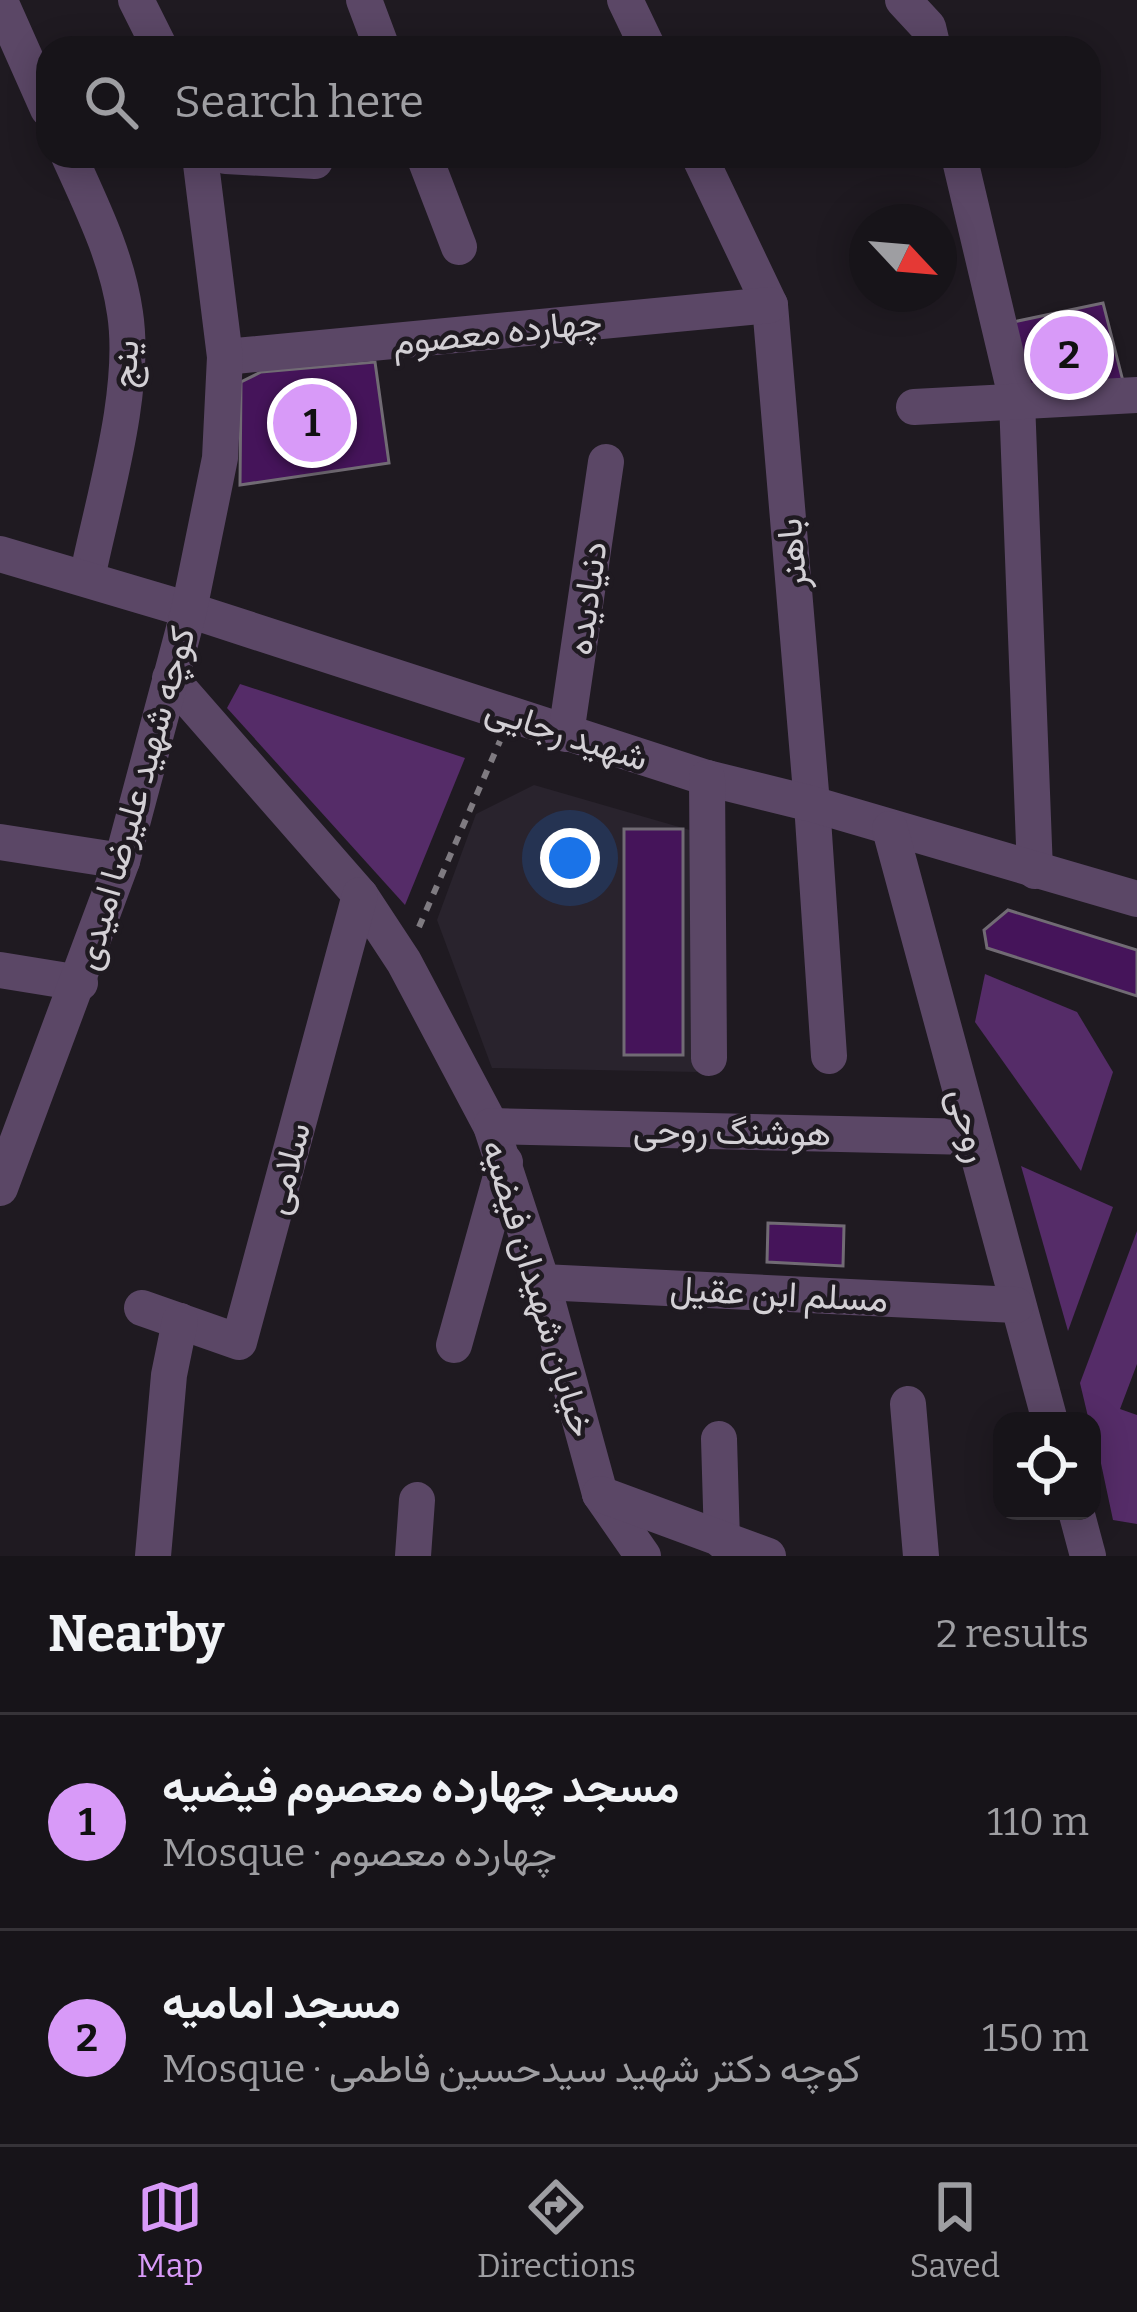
<!DOCTYPE html>
<meta charset="utf-8">
<style>
body{margin:0;font-family:Bitter,Vazirmatn,serif;background:#242126;color:#f1f3f6}
.controls{position:absolute;right:36px;bottom:36px;display:grid;overflow:hidden;border-radius:24px;box-shadow:0 6px 30px #0003}
.controls button{width:108px;height:108px;display:grid;place-items:center;padding:0;border:0;border-bottom:3px solid #363338;background:#171419;color:#f1f3f6;font:60px sans-serif}
.compass{position:absolute;left:849px;top:204px;width:108px;height:108px;border-radius:50%;background:#171419;box-shadow:0 6px 30px #0003;rotate:116deg}
.you{position:absolute;left:570px;top:858px;width:42px;height:42px;margin:-30px;border:9px solid #fff;border-radius:50%;background:#1a73e8;box-shadow:0 0 0 18px #1a73e833}
.badge{display:grid;place-items:center;width:78px;height:78px;border-radius:50%;background:#d89af8;color:#111;font-size:39px;font-weight:700}
.pin{position:absolute;translate:-50% -50%;border:6px solid #fff;box-shadow:0 3px 12px #0006}
.list{margin:0;padding:0;list-style:none}
h2{display:flex;justify-content:space-between;align-items:center;height:156px;margin:0;padding:0 48px;font-size:51px}
h2 small{font-size:39px;font-weight:400;color:#9e9ea2}
.list li{display:grid;grid-template-columns:78px 1fr auto;gap:36px;align-items:center;box-sizing:border-box;height:216px;padding:0 48px;border-top:3px solid #363338}
.list b{display:block;font-size:45px;white-space:nowrap}
.list p{margin:0;font-size:39px;white-space:nowrap;color:#9e9ea2}
.list em{font-size:39px;font-style:normal;color:#9e9ea2}
.icon{flex:none;width:66px;height:66px;fill:none;stroke:currentColor;stroke-width:2;stroke-linecap:round;stroke-linejoin:round}
.map{position:relative;flex:none;width:1137px;height:1556px;overflow:hidden}
.search{position:absolute;background:#171419;box-shadow:0 6px 30px #0003;left:36px;right:36px;top:36px;height:132px;display:flex;align-items:center;gap:30px;box-sizing:border-box;padding:0 42px;border-radius:36px;color:#9e9ea2;font-size:45px}
.sheet{height:588px;background:#171419}
nav{display:flex;justify-content:space-around;align-items:center;box-sizing:border-box;height:168px;border-top:3px solid #363338;background:#171419;font-size:33px;color:#9e9ea2}
nav a{display:grid;justify-items:center;gap:6px}
nav .on{color:#d89af8}
.map>svg:first-child{display:block}
.built{fill:#29232d}
.green{fill:#552c68}
.building{fill:#45145a;stroke:#716b74;stroke-width:3}
.lines{fill:none;stroke-linecap:round;stroke-linejoin:round}
.path{stroke:#7f7b81;stroke-width:6;stroke-dasharray:9 9;stroke-linecap:butt}
.minor{stroke:#5b4766;stroke-width:36}
.labels{text-anchor:middle;stroke-width:9;stroke-linejoin:round;paint-order:stroke}
.street-label{font-size:36px;fill:#d3d0d5;stroke:#1f1a21}
</style>
<div class="map">
<svg width="1137" height="1556" viewBox="0 0 1137 1556">
<rect width="100%" height="100%" fill="#1f1a21"/>
<polygon class="built" points="534,785 700,833 697,1072 492,1068 437,920 476,814"/>
<g class="green">
<polygon points="240,684 465,758 405,905 227,708"/>
<polygon points="985,974 1077,1012 1113,1072 1081,1171 975,1022"/>
<polygon points="1021,1166 1113,1207 1068,1331"/>
<polygon points="1137,1231 1137,1364 1120,1409 1137,1415 1137,1524 1113,1520 1092,1421 1089,1421 1080,1383"/>
</g>
<g class="building">
<polygon points="1103,303 1125,389 1029,394 1013,322"/>
<polygon points="375,362 389,463 240,485 241,382 261,372"/>
<rect x="624" y="829" width="59" height="226"/>
<polygon points="1008,910 1137,950 1137,996 987,948 984,930"/>
<polygon points="768,1223 844,1226 843,1266 767,1262"/>
</g>
<g class="lines">
<polyline class="path" points="419,927 500,741"/>
<g class="minor">
<polyline points="136,0 160,48"/>
<polyline points="364,0 382,48"/>
<polyline points="625,0 648,48"/>
<polyline points="903,0 928,27 933,48"/>
<polyline points="0,1 48,109"/>
<path d="M69 156C92 207 117 257 125 313 137 391 103 500 87 578"/>
<polyline points="226,156 315,161"/>
<polyline points="424,156 459,247"/>
<polyline points="699,156 770,305 812,804 829,1056"/>
<polyline points="959,156 1017,401 1035,871"/>
<polyline points="225,357 770,305"/>
<polyline points="914,407 1137,395"/>
<polyline points="0,554 189,610 707,778 812,804 1137,899"/>
<polyline points="170,678 360,895 404,962 491,1126 542,1282 600,1494 643,1556"/>
<polyline points="566,734 606,462"/>
<polyline points="707,778 709,1058"/>
<polyline points="890,829 1050,1421"/>
<polyline points="0,842 122,861"/>
<polyline points="0,970 80,983"/>
<polyline points="491,1126 973,1137"/>
<polyline points="0,1188 122,861 189,610 220,458 225,357 200,156"/>
<polyline points="542,1282 1016,1305"/>
<polyline points="142,1308 239,1342 360,895"/>
<polyline points="454,1345 505,1162"/>
<polyline points="908,1404 921,1556"/>
<polyline points="719,1439 722,1541"/>
<polyline points="600,1494 768,1556"/>
<polyline points="1076,1511 1088,1556"/>
<polyline points="153,1556 169,1375 180,1321"/>
<polyline points="413,1556 417,1500"/>
</g>
</g>
<g class="labels">
<g class="street-label">
<text transform="translate(497 331) rotate(-6)" y="13">چهارده معصوم</text>
<text transform="translate(124 364) rotate(-87)" y="13">ینج</text>
<text transform="translate(791 554) rotate(-95)" y="13">باهنر</text>
<text transform="translate(586 598) rotate(-82)" y="13">دنیادیده</text>
<text transform="translate(567 733) rotate(18)" y="13">شهید رجایی</text>
<text transform="translate(134 798) rotate(-74)" y="13">کوچه شهید علیرضا امیدی</text>
<text transform="translate(970 1125) rotate(75)" y="13">روحی</text>
<text transform="translate(732 1131) rotate(1)" y="13">هوشنگ روحی</text>
<text transform="translate(286 1168) rotate(-75)" y="13">سلامی</text>
<text transform="translate(539 1288) rotate(73)" y="13">خیابان شهیدان فیضیه</text>
<text transform="translate(779 1293) rotate(3)" y="13">مسلم ابن عقیل</text>
</g>
</g>
</svg>
<div class="controls">
<button><svg class="icon" aria-label="locate" viewBox="0 0 24 24"><circle cx="12" cy="12" r="6"/><path d="M12 2v4M12 18v4M2 12h4M18 12h4"/></svg></button>
</div>
<svg class="compass" viewBox="-18 -18 36 36"><path d="M0-13l5 13h-10z" fill="#e53935"/><path d="M0 13l5-13h-10z" fill="#9e9ea2"/></svg>
<div class="you"></div>
<div class="pin badge" style="left:312px;top:423px">1</div>
<div class="pin badge" style="left:1069px;top:355px">2</div>
<div class="search"><svg class="icon" aria-label="search" viewBox="0 0 24 24"><circle cx="10" cy="10" r="6"/><path d="M15 15l6 6"/></svg>Search here</div>
</div>
<section class="sheet">
<h2>Nearby<small>2 results</small></h2>
<ul class="list">
<li><span class="badge">1</span><div><b>مسجد چهارده معصوم فیضیه</b><p>Mosque · چهارده معصوم</p></div><em>110 m</em></li>
<li><span class="badge">2</span><div><b>مسجد امامیه</b><p>Mosque · کوچه دکتر شهید سیدحسین فاطمی</p></div><em>150 m</em></li>
</ul>
</section>
<nav>
<a class="on"><svg class="icon" aria-label="map" viewBox="0 0 24 24"><path d="M3 6l6-2 6 2 6-2v14l-6 2-6-2-6 2zM9 4v14M15 6v14"/></svg>Map</a>
<a><svg class="icon" aria-label="directions" viewBox="0 0 24 24"><path d="M12 3l9 9-9 9-9-9zM9 14v-3h6M13 9l2 2-2 2"/></svg>Directions</a>
<a><svg class="icon" aria-label="saved" viewBox="0 0 24 24"><path d="M7 4h10v16l-5-4-5 4z"/></svg>Saved</a>
</nav>
